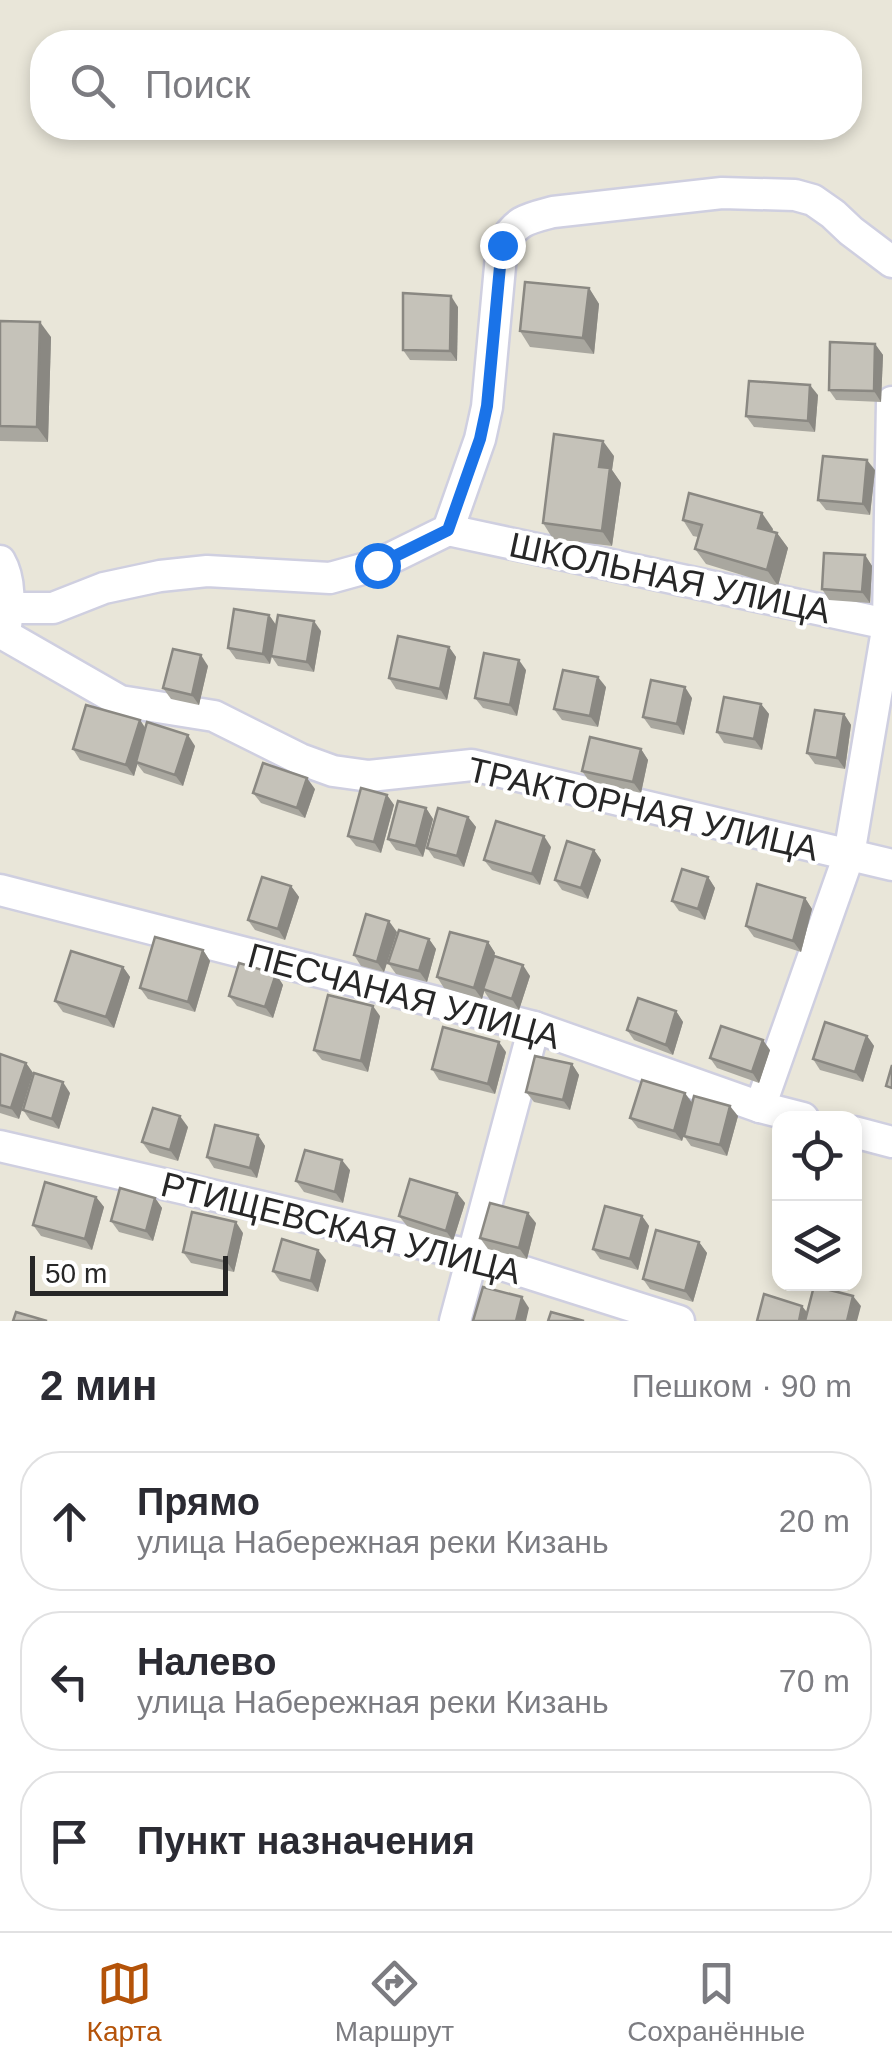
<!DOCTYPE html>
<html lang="ru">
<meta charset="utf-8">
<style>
body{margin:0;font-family:Helvetica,sans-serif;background:#f2f2f3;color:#2b2b33}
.controls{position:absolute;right:30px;bottom:30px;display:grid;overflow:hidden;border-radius:20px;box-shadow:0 5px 15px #0003}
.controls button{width:90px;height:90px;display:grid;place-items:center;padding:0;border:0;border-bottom:2px solid #e1e1e2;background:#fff;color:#2b2b33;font:50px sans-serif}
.scale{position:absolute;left:30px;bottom:25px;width:198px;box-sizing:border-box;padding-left:10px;border:5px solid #272727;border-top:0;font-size:28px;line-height:35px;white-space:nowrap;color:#272727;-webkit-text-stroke:8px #fff;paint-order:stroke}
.stop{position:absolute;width:30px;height:30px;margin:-22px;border:8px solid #1a73e8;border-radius:50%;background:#fff}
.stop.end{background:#1a73e8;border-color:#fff;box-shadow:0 2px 10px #0008}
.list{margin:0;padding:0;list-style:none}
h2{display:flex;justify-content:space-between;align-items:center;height:130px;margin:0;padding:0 40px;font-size:42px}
h2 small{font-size:32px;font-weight:400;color:#7c7c81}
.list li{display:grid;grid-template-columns:65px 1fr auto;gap:30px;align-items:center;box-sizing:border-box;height:140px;margin:0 20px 20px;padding:0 20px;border:2px solid #e1e1e2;border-radius:40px}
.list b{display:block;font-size:38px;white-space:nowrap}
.list p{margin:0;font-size:32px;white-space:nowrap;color:#7c7c81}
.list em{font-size:32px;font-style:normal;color:#7c7c81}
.icon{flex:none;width:55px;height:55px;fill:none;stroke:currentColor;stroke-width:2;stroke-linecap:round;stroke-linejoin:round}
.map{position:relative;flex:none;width:892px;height:1321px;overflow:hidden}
.search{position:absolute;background:#fff;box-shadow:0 5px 15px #0003;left:30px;right:30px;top:30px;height:110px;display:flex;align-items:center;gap:25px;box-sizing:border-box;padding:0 35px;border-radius:40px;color:#7c7c81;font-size:38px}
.sheet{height:610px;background:#fff}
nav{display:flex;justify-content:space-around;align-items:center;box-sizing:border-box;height:140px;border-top:2px solid #e1e1e2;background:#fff;font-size:28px;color:#7c7c81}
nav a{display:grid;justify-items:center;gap:5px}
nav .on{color:#b45309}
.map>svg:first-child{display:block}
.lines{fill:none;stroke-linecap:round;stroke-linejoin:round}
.minor-casing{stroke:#cfcfe0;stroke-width:35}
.minor{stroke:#fff;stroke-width:30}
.wall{fill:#a9a79f}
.shaded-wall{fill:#8a8882}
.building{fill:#c5c2b9;stroke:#8a8882;stroke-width:2.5}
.route{stroke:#1a73e8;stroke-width:12}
.labels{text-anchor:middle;stroke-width:8;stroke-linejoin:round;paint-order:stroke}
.street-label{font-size:35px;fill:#272727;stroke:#fff}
</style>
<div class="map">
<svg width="892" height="1321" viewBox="0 0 892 1321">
<rect width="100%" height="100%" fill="#e9e6d9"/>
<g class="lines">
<defs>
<g id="minor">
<polyline points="448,530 892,625"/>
<path d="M0 561C11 580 9 605 6 626"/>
<path d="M8 608H53L104 588 160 576 207 571 330 578 377 565 448 530 480 439 487 407 502 245C517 220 526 219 553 212L722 193 795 195 813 200 833 214 851 231 892 262"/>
<polyline points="5,635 120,701 214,716 300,759 333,771 369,776 472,765 892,865"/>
<polyline points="0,890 534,1027 760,1107 803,1118"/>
<polyline points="760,1107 849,855 888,624 892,402"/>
<polyline points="854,1132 892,1142"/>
<polyline points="0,1146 474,1256 679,1321"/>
<polyline points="455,1321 534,1027"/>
</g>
</defs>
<use href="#minor" class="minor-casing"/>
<use href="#minor" class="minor"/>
</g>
<g class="wall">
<polygon points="589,288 599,304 594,354 530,347 520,331"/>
<polygon points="458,307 457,361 410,360 403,350"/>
<polygon points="0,321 51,337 48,442 0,441"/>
<polygon points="875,344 883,355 881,402 836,400 829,390"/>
<polygon points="818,395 815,432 754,427 746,416"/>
<polygon points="614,456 612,470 621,483 612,546 553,539 543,523"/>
<polygon points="875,470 870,515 826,510 818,500"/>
<polygon points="683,520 773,529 772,531 777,533 788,548 778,586 706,564 695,549 698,537 693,536"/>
<polygon points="865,555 872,566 870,603 829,600 822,589"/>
<polygon points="269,615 276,625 321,631 314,672 278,666 272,657 270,664 236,659 228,648"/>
<polygon points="449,647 456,657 447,700 396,689 389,678"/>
<polygon points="208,666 199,705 171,699 163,688"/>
<polygon points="526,670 517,716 483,708 475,698"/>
<polygon points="606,687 598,727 562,720 554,709"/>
<polygon points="692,698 684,735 651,728 643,717"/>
<polygon points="761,704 769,714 762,750 724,743 717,732"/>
<polygon points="844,714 851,725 845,769 815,764 807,753"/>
<polygon points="140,720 146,729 195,746 183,786 144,773 137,764 134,776 80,760 73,749"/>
<polygon points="641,749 648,760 641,793 589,781 582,771"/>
<polygon points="315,789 305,818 261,803 253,793"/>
<polygon points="387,795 394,805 381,853 356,846 348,836"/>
<polygon points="426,808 433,819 423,857 396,850 388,839"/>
<polygon points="468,817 476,827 464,867 434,858 427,848"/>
<polygon points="551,847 540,885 492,870 484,860"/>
<polygon points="594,850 601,860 588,899 562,890 555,880"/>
<polygon points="708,877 715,888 705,920 679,911 672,901"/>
<polygon points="291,886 299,897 285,940 255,930 248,920"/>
<polygon points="805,898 812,909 801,952 754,937 746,926"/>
<polygon points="397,932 384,972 361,966 354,955"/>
<polygon points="429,939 436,949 427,982 396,974 388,963"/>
<polygon points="488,942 495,953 494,956 530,976 519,1010 490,1000 484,991 482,999 444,988 437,977"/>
<polygon points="203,950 210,961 195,1012 148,999 140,988"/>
<polygon points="123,967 130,977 114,1028 63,1012 55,1001"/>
<polygon points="276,974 283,985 273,1018 237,1006 229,996"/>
<polygon points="676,1011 683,1022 673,1055 634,1040 627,1030"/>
<polygon points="380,1016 368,1072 322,1060 314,1050"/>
<polygon points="867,1036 874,1046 863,1082 820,1070 813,1059"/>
<polygon points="770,1050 759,1083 717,1068 710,1058"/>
<polygon points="506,1052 495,1094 439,1080 432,1069"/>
<polygon points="0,1054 26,1063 33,1073 19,1119 0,1113"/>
<polygon points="572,1064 579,1075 570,1110 534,1102 526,1092"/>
<polygon points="70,1093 59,1129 30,1120 23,1110"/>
<polygon points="693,1103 738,1116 727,1156 691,1146 684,1136 688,1120 682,1141 638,1128 630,1118"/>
<polygon points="188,1127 178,1161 150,1153 142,1142"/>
<polygon points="258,1135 265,1146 257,1178 214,1168 207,1157"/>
<polygon points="350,1170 343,1203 304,1192 296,1181"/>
<polygon points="457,1193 465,1203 453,1241 407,1226 399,1216"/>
<polygon points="96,1197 104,1207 92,1250 41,1236 33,1225"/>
<polygon points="155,1198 162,1208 153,1241 119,1232 111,1221"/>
<polygon points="642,1216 649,1226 638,1270 600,1259 593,1249"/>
<polygon points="536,1223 527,1259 488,1249 480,1238"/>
<polygon points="243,1233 234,1272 191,1263 183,1252"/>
<polygon points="699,1242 707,1253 693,1302 650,1289 643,1279"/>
<polygon points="326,1260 318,1292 280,1281 273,1271"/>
</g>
<g class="shaded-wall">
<polygon points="589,288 599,304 594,354 583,338"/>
<polygon points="451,296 458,307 457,361 450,351"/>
<polygon points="40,322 51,337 48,442 37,427"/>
<polygon points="875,344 883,355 881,402 874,391"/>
<polygon points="810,385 818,395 815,432 808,421"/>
<polygon points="603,441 614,456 612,470 621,483 612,546 602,531 599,467"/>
<polygon points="867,460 875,470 870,515 863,504"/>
<polygon points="762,513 773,529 769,543 758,528"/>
<polygon points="777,533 788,548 778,586 767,570"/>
<polygon points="865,555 872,566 870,603 862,592"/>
<polygon points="269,615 276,625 270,664 263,654"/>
<polygon points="314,621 321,631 314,672 307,662"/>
<polygon points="449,647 456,657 447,700 440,689"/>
<polygon points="201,655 208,666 199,705 192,695"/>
<polygon points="519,660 526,670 517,716 510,705"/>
<polygon points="598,677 606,687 598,727 590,716"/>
<polygon points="685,687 692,698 684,735 677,724"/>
<polygon points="761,704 769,714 762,750 754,739"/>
<polygon points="844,714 851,725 845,769 837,758"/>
<polygon points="140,720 147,731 134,776 126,765"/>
<polygon points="188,735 195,746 183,786 175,775"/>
<polygon points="641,749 648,760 641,793 633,782"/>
<polygon points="307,778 315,789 305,818 297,808"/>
<polygon points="387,795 394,805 381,853 374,842"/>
<polygon points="426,808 433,819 423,857 416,846"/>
<polygon points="468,817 476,827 464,867 457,856"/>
<polygon points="544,836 551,847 540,885 532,874"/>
<polygon points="594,850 601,860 588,899 581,888"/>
<polygon points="708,877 715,888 705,920 698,909"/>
<polygon points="291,886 299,897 285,940 278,929"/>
<polygon points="805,898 812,909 801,952 793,941"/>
<polygon points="389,921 397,932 384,972 377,962"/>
<polygon points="429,939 436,949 427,982 419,971"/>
<polygon points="488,942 495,953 482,999 474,988"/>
<polygon points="203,950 210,961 195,1012 188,1002"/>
<polygon points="523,965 530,976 519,1010 512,999"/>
<polygon points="123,967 130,977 114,1028 106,1017"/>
<polygon points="276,974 283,985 273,1018 265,1007"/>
<polygon points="373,1006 380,1016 368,1072 361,1061"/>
<polygon points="676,1011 683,1022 673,1055 666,1045"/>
<polygon points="867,1036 874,1046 863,1082 855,1072"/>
<polygon points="763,1040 770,1050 759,1083 752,1072"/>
<polygon points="499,1042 506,1052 495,1094 488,1084"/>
<polygon points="26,1063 33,1073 19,1119 11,1108"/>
<polygon points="572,1064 579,1075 570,1110 563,1100"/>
<polygon points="63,1082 70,1093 59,1129 52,1119"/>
<polygon points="685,1093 693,1104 682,1141 674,1131"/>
<polygon points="730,1106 738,1116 727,1156 720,1145"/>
<polygon points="180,1116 188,1127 178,1161 170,1150"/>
<polygon points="258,1135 265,1146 257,1178 250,1168"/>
<polygon points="342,1160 350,1170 343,1203 335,1192"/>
<polygon points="457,1193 465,1203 453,1241 446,1231"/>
<polygon points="96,1197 104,1207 92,1250 85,1239"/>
<polygon points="155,1198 162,1208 153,1241 146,1231"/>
<polygon points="528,1213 536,1223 527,1259 519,1248"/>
<polygon points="642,1216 649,1226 638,1270 630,1259"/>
<polygon points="236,1222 243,1233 234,1272 227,1262"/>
<polygon points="699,1242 707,1253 693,1302 685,1291"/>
<polygon points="318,1250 326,1260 318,1292 311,1281"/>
<polygon points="853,1296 861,1306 857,1321 847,1321"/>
<polygon points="522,1297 529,1308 526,1321 516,1321"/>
<polygon points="802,1306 810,1316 809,1321 799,1321"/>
</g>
<g class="building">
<polygon points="525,282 589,288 583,338 520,331"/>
<polygon points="403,293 451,296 450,351 403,350"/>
<polygon points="0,321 40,322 37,427 0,426"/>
<polygon points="830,342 875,344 874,391 829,390"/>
<polygon points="749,381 810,385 808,421 746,416"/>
<polygon points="554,434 603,441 599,467 610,468 602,531 543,523"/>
<polygon points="823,456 867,460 863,504 818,500"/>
<polygon points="689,493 762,513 758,528 777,533 767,570 695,549 702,525 683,520"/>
<polygon points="824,553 865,555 862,592 822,589"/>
<polygon points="234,609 269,615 263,654 228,648"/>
<polygon points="278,615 314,621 307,662 271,656"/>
<polygon points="398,636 449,647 440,689 389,678"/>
<polygon points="173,649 201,655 192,695 163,688"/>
<polygon points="484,653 519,660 510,705 475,698"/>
<polygon points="563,670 598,677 590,716 554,709"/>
<polygon points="651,680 685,687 677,724 643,717"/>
<polygon points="724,697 761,704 754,739 717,732"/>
<polygon points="86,705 140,720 126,765 73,749"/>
<polygon points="815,710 844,714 837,758 807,753"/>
<polygon points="147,722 188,735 175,775 136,762"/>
<polygon points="590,737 641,749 633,782 582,771"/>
<polygon points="263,763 307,778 297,808 253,793"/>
<polygon points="361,788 387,795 374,842 348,836"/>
<polygon points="398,801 426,808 416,846 388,839"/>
<polygon points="438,808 468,817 457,856 427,848"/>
<polygon points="496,821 544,836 532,874 484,860"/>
<polygon points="567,841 594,850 581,888 555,880"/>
<polygon points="682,869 708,877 698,909 672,901"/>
<polygon points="262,877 291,886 278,929 248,920"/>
<polygon points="757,884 805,898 793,941 746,926"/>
<polygon points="366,914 389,921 377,962 354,955"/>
<polygon points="399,930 429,939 419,971 388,963"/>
<polygon points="450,932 488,942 474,988 437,977"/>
<polygon points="155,937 203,950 188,1002 140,988"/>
<polygon points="71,951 123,967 106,1017 55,1001"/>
<polygon points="494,956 523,965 512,999 483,989"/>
<polygon points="239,963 276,974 265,1007 229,996"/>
<polygon points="328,995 373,1006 361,1061 314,1050"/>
<polygon points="638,998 676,1011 666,1045 627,1030"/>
<polygon points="825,1022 867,1036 855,1072 813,1059"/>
<polygon points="721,1026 763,1040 752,1072 710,1058"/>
<polygon points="443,1027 499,1042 488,1084 432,1069"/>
<polygon points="0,1054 26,1063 11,1108 0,1105"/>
<polygon points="535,1056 572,1064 563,1100 526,1092"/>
<polygon points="892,1065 892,1088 886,1086"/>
<polygon points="34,1073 63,1082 52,1119 23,1110"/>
<polygon points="642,1080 685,1093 674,1131 630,1118"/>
<polygon points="694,1096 730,1106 720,1145 684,1136"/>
<polygon points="153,1108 180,1116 170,1150 142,1142"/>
<polygon points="215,1125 258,1135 250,1168 207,1157"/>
<polygon points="305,1150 342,1160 335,1192 296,1181"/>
<polygon points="410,1179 457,1193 446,1231 399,1216"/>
<polygon points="45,1182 96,1197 85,1239 33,1225"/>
<polygon points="120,1188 155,1198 146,1231 111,1221"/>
<polygon points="490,1203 528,1213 519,1248 480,1238"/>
<polygon points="605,1206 642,1216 630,1259 593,1249"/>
<polygon points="192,1212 236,1222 227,1262 183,1252"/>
<polygon points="656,1230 699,1242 685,1291 643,1279"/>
<polygon points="282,1239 318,1250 311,1281 273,1271"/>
<polygon points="814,1286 853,1296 847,1321 805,1321"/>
<polygon points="483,1287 522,1297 516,1321 473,1321"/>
<polygon points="764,1294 802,1306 799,1321 757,1321"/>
<polygon points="16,1312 47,1321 13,1321"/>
<polygon points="551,1312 584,1321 548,1321"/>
</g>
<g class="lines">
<polyline class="route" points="377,565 448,530 480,439 487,406 502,245"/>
</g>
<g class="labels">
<g class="street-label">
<text transform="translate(670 578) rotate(12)" y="12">ШКОЛЬНАЯ УЛИЦА</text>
<text transform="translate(643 809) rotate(13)" y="12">ТРАКТОРНАЯ УЛИЦА</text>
<text transform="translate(404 996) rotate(15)" y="12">ПЕСЧАНАЯ УЛИЦА</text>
<text transform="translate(341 1228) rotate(14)" y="12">РТИЩЕВСКАЯ УЛИЦА</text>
</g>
</g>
</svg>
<div class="controls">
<button><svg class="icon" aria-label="locate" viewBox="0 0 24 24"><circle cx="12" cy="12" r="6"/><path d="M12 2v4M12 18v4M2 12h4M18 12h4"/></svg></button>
<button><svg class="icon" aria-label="layers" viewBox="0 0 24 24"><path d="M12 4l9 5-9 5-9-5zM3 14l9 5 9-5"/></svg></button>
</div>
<div class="scale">50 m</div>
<div class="stop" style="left:377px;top:565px"></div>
<div class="stop end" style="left:502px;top:245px"></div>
<div class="search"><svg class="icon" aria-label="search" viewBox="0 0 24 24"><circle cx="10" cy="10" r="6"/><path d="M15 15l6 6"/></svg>Поиск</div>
</div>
<section class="sheet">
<h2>2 мин<small>Пешком · 90 m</small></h2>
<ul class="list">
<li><svg class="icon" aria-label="ahead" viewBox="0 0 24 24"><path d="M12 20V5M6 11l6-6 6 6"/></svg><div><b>Прямо</b><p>улица Набережная реки Кизань</p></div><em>20 m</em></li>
<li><svg class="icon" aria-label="left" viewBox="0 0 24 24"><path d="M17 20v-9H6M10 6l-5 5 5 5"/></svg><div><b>Налево</b><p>улица Набережная реки Кизань</p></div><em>70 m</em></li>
<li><svg class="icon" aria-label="arrive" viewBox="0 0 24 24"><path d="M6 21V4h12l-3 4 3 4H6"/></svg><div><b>Пункт назначения</b></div></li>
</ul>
</section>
<nav>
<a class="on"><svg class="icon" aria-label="map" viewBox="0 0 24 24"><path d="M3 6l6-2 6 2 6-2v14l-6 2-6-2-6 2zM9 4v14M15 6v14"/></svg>Карта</a>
<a><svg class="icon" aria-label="directions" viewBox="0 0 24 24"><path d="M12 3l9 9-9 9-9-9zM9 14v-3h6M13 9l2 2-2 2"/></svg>Маршрут</a>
<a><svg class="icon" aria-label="saved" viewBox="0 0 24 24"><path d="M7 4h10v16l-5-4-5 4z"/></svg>Сохранённые</a>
</nav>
